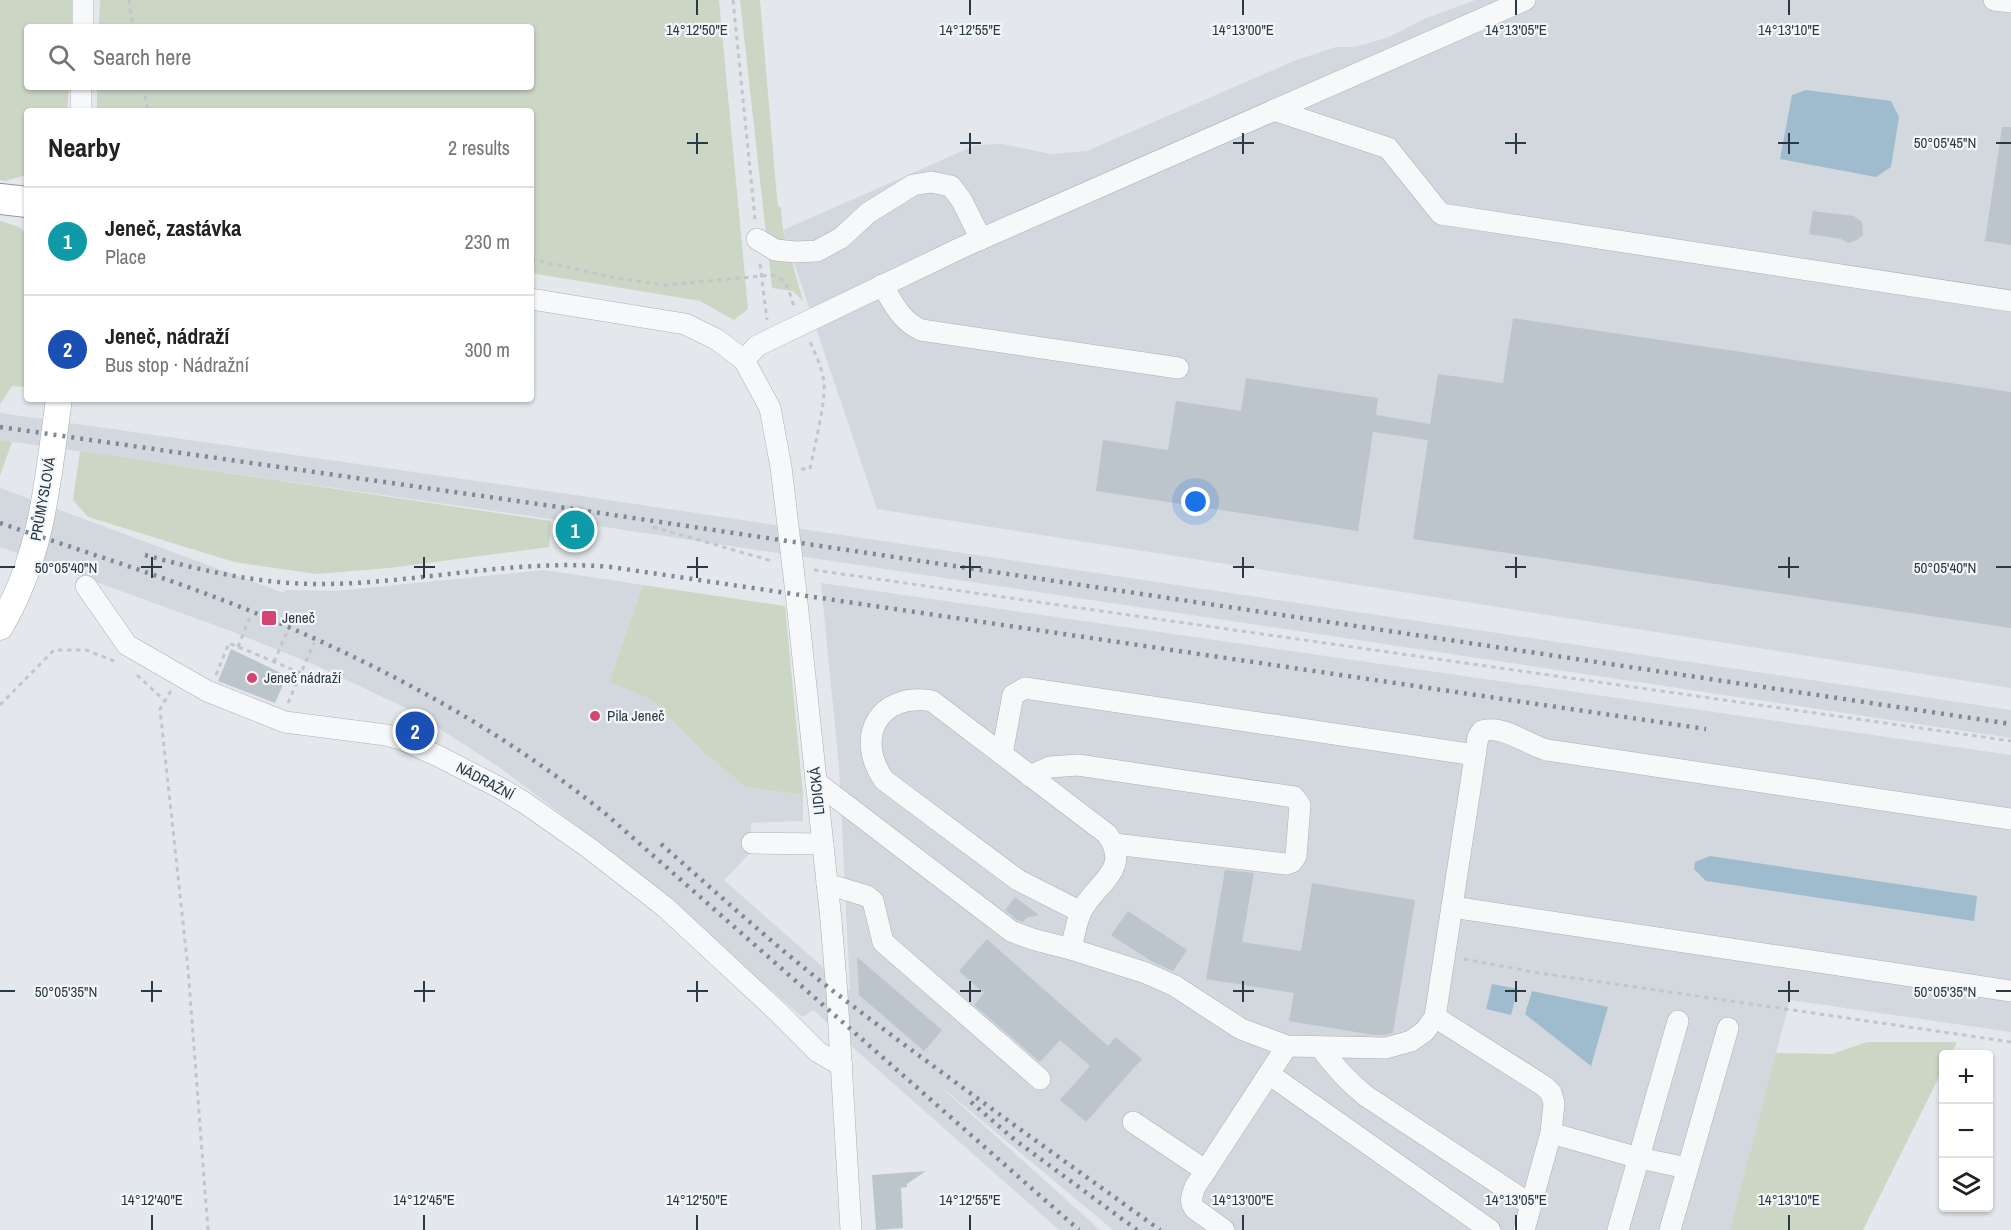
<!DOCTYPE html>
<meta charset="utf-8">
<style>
body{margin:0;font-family:"Archivo Narrow",sans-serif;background:#f6f6f6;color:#222}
.controls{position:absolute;right:18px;bottom:18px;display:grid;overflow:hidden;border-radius:6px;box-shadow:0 2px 4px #0004}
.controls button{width:54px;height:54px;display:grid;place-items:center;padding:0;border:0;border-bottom:2px solid #e0e0e0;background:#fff;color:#222;font:30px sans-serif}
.you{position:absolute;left:1196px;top:502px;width:21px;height:21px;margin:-15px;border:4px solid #fff;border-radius:50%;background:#1a73e8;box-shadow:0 0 0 9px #1a73e833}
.badge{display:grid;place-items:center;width:39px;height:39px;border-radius:50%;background:#0b8043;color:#fff;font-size:20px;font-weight:700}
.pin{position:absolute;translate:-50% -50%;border:3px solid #fff;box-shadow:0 2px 6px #0006}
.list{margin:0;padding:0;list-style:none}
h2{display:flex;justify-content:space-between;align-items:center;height:78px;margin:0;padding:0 24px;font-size:26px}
h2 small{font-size:20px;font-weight:400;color:#767676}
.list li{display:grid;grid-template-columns:39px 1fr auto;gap:18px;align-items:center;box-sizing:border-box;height:108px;padding:0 24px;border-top:2px solid #e0e0e0}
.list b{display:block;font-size:22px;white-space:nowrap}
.list p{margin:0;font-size:20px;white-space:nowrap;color:#767676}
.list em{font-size:20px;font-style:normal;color:#767676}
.icon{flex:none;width:33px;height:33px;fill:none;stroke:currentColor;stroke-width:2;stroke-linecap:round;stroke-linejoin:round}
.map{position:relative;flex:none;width:2011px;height:1230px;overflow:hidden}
.search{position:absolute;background:#fff;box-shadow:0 2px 4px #0004;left:24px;top:24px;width:510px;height:66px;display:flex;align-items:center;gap:15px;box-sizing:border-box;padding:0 21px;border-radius:6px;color:#767676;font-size:22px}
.panel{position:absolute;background:#fff;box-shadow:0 2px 4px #0004;left:24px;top:108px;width:510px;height:294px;border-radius:6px}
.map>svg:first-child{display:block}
.built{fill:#d2d8de}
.green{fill:#ccd6c4}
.water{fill:#9ebccd}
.building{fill:#bdc5cc}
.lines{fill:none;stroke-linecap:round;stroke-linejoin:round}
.minor-casing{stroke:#a8b0b7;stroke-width:22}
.major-casing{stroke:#a2afb8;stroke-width:27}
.highway-casing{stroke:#8a98a4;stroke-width:32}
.path{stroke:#c2c6cb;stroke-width:3;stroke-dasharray:4.5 4.5;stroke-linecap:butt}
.minor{stroke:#f7f8fa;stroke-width:21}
.major{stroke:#fff;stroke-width:26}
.highway{stroke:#fff;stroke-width:30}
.rail{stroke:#7c8a97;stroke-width:4.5;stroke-dasharray:3 6;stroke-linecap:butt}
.ticks{fill:none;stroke:#2a3946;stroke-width:2}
.poi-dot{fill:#d54572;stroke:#f4f7f9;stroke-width:2}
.labels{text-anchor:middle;stroke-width:4.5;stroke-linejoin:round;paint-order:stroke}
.street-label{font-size:15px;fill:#2a3946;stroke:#f4f7f9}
.poi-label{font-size:15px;fill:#2a3946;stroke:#f4f7f9;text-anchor:start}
.ticks-label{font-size:15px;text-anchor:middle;fill:#2a3946;stroke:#f4f7f9;stroke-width:4.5;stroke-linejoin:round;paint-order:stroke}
</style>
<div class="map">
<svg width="2011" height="1230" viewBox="0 0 2011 1230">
<rect width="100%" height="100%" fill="#e4e8ec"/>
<g class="built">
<polygon points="1475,0 2011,0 2011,688 877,509 783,230 976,145 1002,144 1051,154 1087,151 1294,61 1336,47 1354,47 1373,42 1391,36 1424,19"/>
<polygon points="0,413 582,496 2011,710 2011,738 578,523 0,440"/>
<polygon points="0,488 284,593 285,590 336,591 545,570 643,585 609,682 650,699 703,752 746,787 803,795 803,821 751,823 752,851 724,880 850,991 839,767 821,583 2011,755 2011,1032 1790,1000 1730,1230 1113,1230 932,1079 1100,1230 1059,1230 860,1054 814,1010 802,1017 631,867 499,767 412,711 313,664 236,633 0,547"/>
</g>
<g class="green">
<polygon points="0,0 72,0 73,27 27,27 27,87 69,87 67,111 27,111 27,175 5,181 0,180"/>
<polygon points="100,0 719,0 748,309 734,320 700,301 531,273 531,111 97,111 97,87 531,87 531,27 99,27"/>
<polygon points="740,0 760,0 777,198 778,206 781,208 783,230 803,301 793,291 772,288"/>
<polygon points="0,221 19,227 27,235 27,387 12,386 0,404"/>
<polygon points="0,440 12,442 0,476"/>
<polygon points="80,451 551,521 549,547 389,568 317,574 234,562 88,517 73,500"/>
<polygon points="643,585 785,606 803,795 746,787 703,752 650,699 609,682"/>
<polygon points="1867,1042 1957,1042 1951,1054 1944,1054 1943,1069 1863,1230 1730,1230 1776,1053 1832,1054"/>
</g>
<g class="water">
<polygon points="1806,90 1891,101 1899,117 1891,167 1876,177 1780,159 1792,95"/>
<polygon points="1710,856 1977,896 1974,921 1706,881 1694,869 1695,862"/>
<polygon points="1492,984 1518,989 1511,1015 1486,1009"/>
<polygon points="1532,991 1608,1007 1591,1066 1525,1014"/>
</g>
<g class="building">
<polygon points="2002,127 2011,127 2011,245 1985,241"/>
<polygon points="1813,211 1854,216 1862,222 1863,235 1857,240 1848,243 1841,239 1809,234"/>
<polygon points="1513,318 2011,392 2011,628 1413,539 1428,440 1373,432 1358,531 1096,491 1103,440 1168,450 1176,401 1241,411 1246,378 1378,398 1376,415 1430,424 1438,374 1503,383"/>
<polygon points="566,520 586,523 584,540 564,538"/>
<polygon points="231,649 287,676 275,703 218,681"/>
<polygon points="1225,870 1254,873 1242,942 1301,951 1312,883 1415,900 1393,1033 1384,1035 1374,1035 1289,1021 1294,993 1206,979"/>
<polygon points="1015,897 1039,915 1026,918 1023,922 1017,920 1005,910"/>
<polygon points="1128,911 1187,950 1173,971 1151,961 1111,935"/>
<polygon points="987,939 1108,1046 1116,1037 1142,1059 1086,1122 1060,1100 1090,1066 1060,1040 1040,1062 974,1005 984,993 959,971"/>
<polygon points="857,957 942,1030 924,1051 859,995"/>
<polygon points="926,1171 907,1184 907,1187 901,1188 903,1228 876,1230 872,1175"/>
</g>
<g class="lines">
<defs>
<g id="minor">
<polyline points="1994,0 2011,2"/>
<polyline points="83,27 83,0"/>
<polyline points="1274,110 1388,148 1441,214 2011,301"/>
<polyline points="81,111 81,87"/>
<polyline points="757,239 775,250 796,252 817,251 841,238 868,213 913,185 931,182 951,186 962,201 981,239"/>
<path d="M882 285C894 304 900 320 921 330L1178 368"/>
<polyline points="531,299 685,324 716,339 744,360 770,408 781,467 796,593 831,920 837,994 851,1230"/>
<polyline points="744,360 757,346 771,339 965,246 1525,0"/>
<polyline points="86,586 127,645 207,691 285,722 386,735 401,739 440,757 502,789 525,803 589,848 665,907 778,1012 818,1052 842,1066"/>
<polyline points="1002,754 1013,695 1025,688 1475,755"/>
<polyline points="1030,776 1050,767 1078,765 1294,797 1300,805 1296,856 1292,862 1286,864 1114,844"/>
<path d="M816 782 1011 931 1032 939 1071 949 1146 973 1175 986 1241 1029 1287 1046 1386 1048 1411 1041 1425 1031 1435 1017 1478 737 1482 731C1505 725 1525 744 1547 750L2011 819"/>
<polyline points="752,843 823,844"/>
<polyline points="827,884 867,896 873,901 883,942 1040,1079"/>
<polyline points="1452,907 2011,991"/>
<path d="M1071 949C1074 937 1076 923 1081 912 1095 883 1133 870 1107 834L932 701C879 692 854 737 884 780L1018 880 1081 912"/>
<polyline points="1435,1017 1544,1086 1551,1093 1554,1103 1551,1133 1524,1230"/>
<path d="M1320 1047C1334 1066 1347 1081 1366 1096L1531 1205"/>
<polyline points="1269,1074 1490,1230"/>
<polyline points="1133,1122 1206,1171"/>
<polyline points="1551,1133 1639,1158 1687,1168"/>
<path d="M1224 1230 1195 1209C1189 1202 1192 1195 1195 1187L1287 1046"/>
<polyline points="1618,1230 1678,1021"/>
<polyline points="1670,1230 1728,1028"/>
</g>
<path id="major" d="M0 627C44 552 47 483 59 399"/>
<polyline id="highway" points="0,199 27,202"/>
</defs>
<use href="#minor" class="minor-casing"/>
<use href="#major" class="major-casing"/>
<use href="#highway" class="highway-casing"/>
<g class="path">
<polyline points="129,0 133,27"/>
<polyline points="733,0 755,219"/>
<polyline points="143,87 148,111"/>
<path d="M531 259 616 278 665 285 773 275C788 279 789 293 794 306"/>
<polyline points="760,264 767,320"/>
<path d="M801 469H810C814 447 826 403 824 382 822 368 816 355 810 342"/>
<polyline points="653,527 772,561"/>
<polyline points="814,570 2011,741"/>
<polyline points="238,647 250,617"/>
<polyline points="274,662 287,632"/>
<polyline points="137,675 164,700"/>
<polyline points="216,675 229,643 301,673"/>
<polyline points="171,691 160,709 188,969 208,1230"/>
<polyline points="288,703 314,643"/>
<polyline points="0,705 54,650 86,650 114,661"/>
<polyline points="1464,959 1533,972 2011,1042"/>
</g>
<use href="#minor" class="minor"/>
<use href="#major" class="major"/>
<use href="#highway" class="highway"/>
<g class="rail">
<polyline points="0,427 580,510 2011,724"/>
<path d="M0 523C90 554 182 582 270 619 392 671 503 731 607 815L1079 1230"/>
<path d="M145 555C203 571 260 584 320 584 418 584 513 558 611 567L1706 729"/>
<path d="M661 844C719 895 776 947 837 994 943 1075 1052 1152 1160 1230"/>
<polyline points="971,1102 1015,1140 1137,1230"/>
</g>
</g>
<path class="ticks" d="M697 0V15M970 0V15M1243 0V15M1516 0V15M1789 0V15M697 133V154M970 133V154M1243 133V154M1516 133V154M1789 133V154M687 143H708M960 143H981M1233 143H1254M1505 143H1526M1778 143H1799M1996 143H2011M152 557V578M424 557V578M697 557V578M970 557V578M1243 557V578M1516 557V578M1789 557V578M0 567H15M141 567H162M414 567H435M687 567H708M960 567H981M1233 567H1254M1505 567H1526M1778 567H1799M1996 567H2011M152 981V1002M424 981V1002M697 981V1002M970 981V1002M1243 981V1002M1516 981V1002M1789 981V1002M0 991H15M141 991H162M414 991H435M687 991H708M960 991H981M1233 991H1254M1505 991H1526M1778 991H1799M1996 991H2011M152 1215V1230M424 1215V1230M697 1215V1230M970 1215V1230M1243 1215V1230M1516 1215V1230M1789 1215V1230"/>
<g class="poi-dot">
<rect x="261" y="610" width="16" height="16" rx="3"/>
<circle cx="252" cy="678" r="6"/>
<circle cx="595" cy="716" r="6"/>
</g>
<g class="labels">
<g class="street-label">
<text transform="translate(43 499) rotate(-80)" y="5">PRŮMYSLOVÁ</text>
<text transform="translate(485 781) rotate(28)" y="5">NÁDRAŽNÍ</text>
<text transform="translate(817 791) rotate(-96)" y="5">LIDICKÁ</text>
</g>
<g class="poi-label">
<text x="282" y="623">Jeneč</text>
<text x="264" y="683">Jeneč nádraží</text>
<text x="607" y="721">Pila Jeneč</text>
</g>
</g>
<g class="ticks-label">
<text x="697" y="35">14°12'50"E</text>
<text x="970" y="35">14°12'55"E</text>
<text x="1243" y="35">14°13'00"E</text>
<text x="1516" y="35">14°13'05"E</text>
<text x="1789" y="35">14°13'10"E</text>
<text x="1945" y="148">50°05'45"N</text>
<text x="66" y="573">50°05'40"N</text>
<text x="1945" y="573">50°05'40"N</text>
<text x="66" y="997">50°05'35"N</text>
<text x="1945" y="997">50°05'35"N</text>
<text x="152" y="1205">14°12'40"E</text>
<text x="424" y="1205">14°12'45"E</text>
<text x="697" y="1205">14°12'50"E</text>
<text x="970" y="1205">14°12'55"E</text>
<text x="1243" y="1205">14°13'00"E</text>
<text x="1516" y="1205">14°13'05"E</text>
<text x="1789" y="1205">14°13'10"E</text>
</g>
</svg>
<div class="controls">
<button>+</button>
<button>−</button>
<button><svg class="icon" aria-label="layers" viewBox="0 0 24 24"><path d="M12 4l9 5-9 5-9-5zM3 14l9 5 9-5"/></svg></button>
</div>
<div class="you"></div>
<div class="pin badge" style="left:575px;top:530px;background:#0f9aa8">1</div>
<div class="pin badge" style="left:415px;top:731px;background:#1a4fb4">2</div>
<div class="search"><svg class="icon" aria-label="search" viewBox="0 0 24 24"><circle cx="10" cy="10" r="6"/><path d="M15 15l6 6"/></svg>Search here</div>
<section class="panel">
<h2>Nearby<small>2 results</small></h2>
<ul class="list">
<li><span class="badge" style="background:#0f9aa8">1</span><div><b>Jeneč, zastávka</b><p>Place</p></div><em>230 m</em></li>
<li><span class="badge" style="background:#1a4fb4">2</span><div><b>Jeneč, nádraží</b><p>Bus stop · Nádražní</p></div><em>300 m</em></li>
</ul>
</section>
</div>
